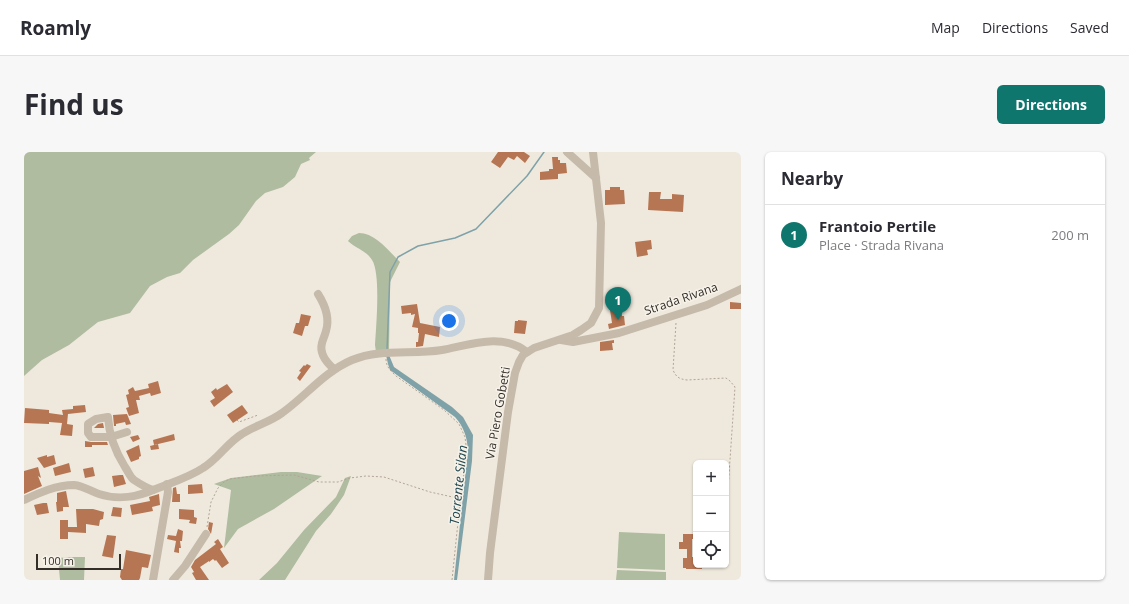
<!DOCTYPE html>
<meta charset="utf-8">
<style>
body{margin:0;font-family:"Open Sans",sans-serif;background:#f7f7f7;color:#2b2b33}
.controls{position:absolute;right:12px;bottom:12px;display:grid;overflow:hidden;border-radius:6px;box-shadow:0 1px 3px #0004}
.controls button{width:36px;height:36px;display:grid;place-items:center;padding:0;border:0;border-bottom:1px solid #e1e1e2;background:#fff;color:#2b2b33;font:20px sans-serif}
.scale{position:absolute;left:12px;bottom:10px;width:85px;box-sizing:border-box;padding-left:4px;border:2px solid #342e29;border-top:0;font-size:11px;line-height:14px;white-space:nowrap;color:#342e29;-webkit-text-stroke:3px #f7f2e9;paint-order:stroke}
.you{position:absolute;left:425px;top:169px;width:14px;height:14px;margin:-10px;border:3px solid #fff;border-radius:50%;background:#1a73e8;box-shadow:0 0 0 6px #1a73e833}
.badge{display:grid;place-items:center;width:26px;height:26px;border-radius:50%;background:#0f766e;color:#fff;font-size:13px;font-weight:700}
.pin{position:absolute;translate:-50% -33px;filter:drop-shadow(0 1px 2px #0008)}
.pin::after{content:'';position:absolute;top:21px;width:14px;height:12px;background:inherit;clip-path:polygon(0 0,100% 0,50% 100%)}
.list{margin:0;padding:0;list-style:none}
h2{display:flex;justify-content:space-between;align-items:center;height:52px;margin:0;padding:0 16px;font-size:17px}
h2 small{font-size:13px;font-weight:400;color:#7c7c81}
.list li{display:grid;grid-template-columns:26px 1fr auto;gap:12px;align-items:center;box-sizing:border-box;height:60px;padding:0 16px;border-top:1px solid #e1e1e2}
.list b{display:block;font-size:15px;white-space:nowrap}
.list p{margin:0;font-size:13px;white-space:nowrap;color:#7c7c81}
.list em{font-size:13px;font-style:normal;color:#7c7c81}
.icon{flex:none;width:22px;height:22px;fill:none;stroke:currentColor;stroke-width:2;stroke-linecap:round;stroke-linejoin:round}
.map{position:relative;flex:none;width:717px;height:428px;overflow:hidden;border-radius:6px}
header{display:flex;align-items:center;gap:24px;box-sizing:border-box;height:56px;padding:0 20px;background:#fff;border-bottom:1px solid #e1e1e2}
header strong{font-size:19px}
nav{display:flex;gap:22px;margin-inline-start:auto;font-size:14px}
.intro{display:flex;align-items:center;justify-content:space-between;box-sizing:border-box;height:96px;padding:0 24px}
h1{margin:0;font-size:28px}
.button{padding:10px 18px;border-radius:6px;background:#0f766e;color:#fff;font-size:14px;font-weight:700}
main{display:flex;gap:24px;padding:0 24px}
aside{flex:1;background:#fff;border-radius:6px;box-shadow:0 1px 3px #0004}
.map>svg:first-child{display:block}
.green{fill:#afbc9f}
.water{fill:#7fa2a9}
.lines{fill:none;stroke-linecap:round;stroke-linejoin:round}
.stream{stroke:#7fa2a9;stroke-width:1.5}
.building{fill:#b77653}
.path{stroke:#b1a495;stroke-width:1;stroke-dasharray:2 2;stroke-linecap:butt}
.minor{stroke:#c6baaa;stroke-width:8}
.labels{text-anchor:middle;stroke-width:3;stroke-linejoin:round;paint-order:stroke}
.street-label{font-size:12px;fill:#342e29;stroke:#f7f2e9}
.water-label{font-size:13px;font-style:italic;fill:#234951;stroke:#f7f2e9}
</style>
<header>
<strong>Roamly</strong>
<nav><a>Map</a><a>Directions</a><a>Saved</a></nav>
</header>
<div class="intro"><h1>Find us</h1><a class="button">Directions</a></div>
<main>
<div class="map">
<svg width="717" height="428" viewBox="0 0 717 428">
<rect width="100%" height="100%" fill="#efe9dd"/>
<g class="green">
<polygon points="0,0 292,0 285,6 286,8 277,12 271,25 259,35 241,41 232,49 215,73 205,82 169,108 156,121 143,125 126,134 106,161 74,170 45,193 18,208 0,224"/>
<path d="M335 81C351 81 365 99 376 110L366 130 365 200H352L351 193C352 176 357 121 348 108 342 98 332 97 324 89L328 84Z"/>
<polygon points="257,320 273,320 298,324 250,357 214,377 200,396 207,338 190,332 207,326"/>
<polygon points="327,324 320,343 307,362 292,379 261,428 235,428 253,411 280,378 312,345 321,326"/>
<polygon points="595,380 641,382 641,418 593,416"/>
<polygon points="48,405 61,405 60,428 36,428 34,406"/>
<polygon points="593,418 642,420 642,428 592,428"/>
</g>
<path class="water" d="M362 203H365L370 215 428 255 439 265 449 283 448 309 433 428H430L444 298C443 285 440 275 431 265L366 218 364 212Z"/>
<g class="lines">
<polyline class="stream" points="363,198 366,120 374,105 394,94 431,86 452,77 503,24 520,0"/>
</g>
<g class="building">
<polygon points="474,0 500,0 506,4 501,11 493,4 490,8 484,5 476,16 467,10"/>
<polygon points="528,5 534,5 534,8 536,8 536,11 542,11 543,21 534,22 534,27 516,28 516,20 525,19 525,17 529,17"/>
<polygon points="586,35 596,35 596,38 600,38 601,52 581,53 581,38 586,38"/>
<polygon points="625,40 637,40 636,47 648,47 648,42 660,43 659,60 624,58"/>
<polygon points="627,88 628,97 623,98 624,103 613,105 611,90"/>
<polygon points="706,150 717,151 717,157 706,157"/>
<polygon points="393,152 396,171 416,175 415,185 401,182 399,194 392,195 392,190 394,190 395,181 394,181 394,176 388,175 391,162 387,163 387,161 378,162 377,154"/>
<polygon points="597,156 598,164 600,164 601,173 585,177 584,172 588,171 586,158"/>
<polygon points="277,162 287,164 284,174 281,174 278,184 269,181 272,171 275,171"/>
<polygon points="494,168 503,169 501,182 490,181 491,169 494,169"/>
<polygon points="590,188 590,191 588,191 589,198 576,199 576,190"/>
<polygon points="283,212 287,214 276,229 273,226 277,220 275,219 280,213 281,214"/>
<polygon points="134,229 137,241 127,244 126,241 115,244 116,248 112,248 115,261 105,264 102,256 105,255 102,243 105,242 104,238 109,235 111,239 125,236 124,232"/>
<polygon points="203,232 209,240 190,255 186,249 191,246 187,240 192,236 193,238"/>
<polygon points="61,253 62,260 44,262 43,272 49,273 48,284 36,283 38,271 25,270 25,272 0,271 1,256 25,258 25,261 39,263 38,258 49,257 49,254"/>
<polygon points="218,253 224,261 209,271 203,263"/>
<polygon points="103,262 107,272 102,273 101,270 92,272 92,274 90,274 89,263"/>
<polygon points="79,271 80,276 70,276 74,272"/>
<polygon points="150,282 151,288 130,293 129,288"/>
<polygon points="114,283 116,287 109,290 106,285"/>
<polygon points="61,289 67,290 83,290 84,293 68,293 68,295 61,295"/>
<polygon points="134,292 135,297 127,298 126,294"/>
<polygon points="115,293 117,304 115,305 115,307 107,310 102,299"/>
<polygon points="23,303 23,305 30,303 32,312 20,316 13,306"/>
<polygon points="45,311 47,320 31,324 29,316"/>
<polygon points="14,315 17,326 14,324 18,334 0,342 0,319"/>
<polygon points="69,315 71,324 61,326 59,317"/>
<polygon points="96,323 99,323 102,332 90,335 88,324"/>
<polygon points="178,332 179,341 164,342 164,333"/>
<polygon points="152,335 153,342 156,342 156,350 148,350 149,336"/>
<polygon points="42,339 45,355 39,355 39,359 33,360 32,350 33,350 33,341"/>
<polygon points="135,342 136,353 128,355 129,359 108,363 106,353 126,349 125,345"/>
<polygon points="19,351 23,351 25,361 13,363 10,353"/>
<polygon points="89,355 98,356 97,365 87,364"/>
<polygon points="52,357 69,357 80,360 79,367 76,368 75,374 62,372 62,381 44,380 44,387 36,387 36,368 44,368 44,375 53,375"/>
<polygon points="155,357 170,358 170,365 173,366 172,372 165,371 166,368 155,367"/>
<polygon points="185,370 189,371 187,382 184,377"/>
<polygon points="154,377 159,379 158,389 156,389 157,396 155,396 155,401 150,400 152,389 143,387 144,383 152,384"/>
<polygon points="659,382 669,382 669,387 668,387 668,405 672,405 672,413 678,413 678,417 662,417 662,416 659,416 659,406 663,406 663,397 655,397 655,390 659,390"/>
<polygon points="83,383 92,384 89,406 78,404"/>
<polygon points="194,387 199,395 196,397 205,411 198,416 192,408 191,409 189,407 185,410 185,409 176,415 185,428 172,428 168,421 170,420 167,415 171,408 192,392 190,390"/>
<polygon points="102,398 127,403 124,416 118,415 116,426 115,428 98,428 96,425 97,417 99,417"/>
</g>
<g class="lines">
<g class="path">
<path d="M652 171 649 218C652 225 655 227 663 228L702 226 706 229 711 235 702 366"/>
<path d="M362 207C362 215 367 219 372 224L420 258 435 272 441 285 443 301 437 341 428 428"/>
<polyline points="213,268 215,270 234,263"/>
<polyline points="183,375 187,350 194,336 200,330 206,327 231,324 270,323 295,330 314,330 326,326 342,324 360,325 406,340 433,346"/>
</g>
<g class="minor">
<polyline points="543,0 572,26"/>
<path d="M294 142C301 153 306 166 302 179 301 183 299 187 298 191 295 202 303 211 310 217"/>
<polyline points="537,188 549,190 595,181 683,153 717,137"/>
<path d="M103 280 87 285H67L64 281V272L72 267 84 265C85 284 91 299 101 315 104 319 106 325 110 328 116 332 123 336 129 338"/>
<path d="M0 348C15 341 32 333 50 333 60 334 66 339 75 342 93 348 113 345 129 338 146 331 164 326 179 316 194 307 203 291 218 282 230 274 246 270 258 261 282 244 300 220 328 208 357 196 388 203 418 198 445 193 478 180 503 200"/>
<polyline points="129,428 144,340 143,332"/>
<polyline points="149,428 161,414 182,382"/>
<polyline points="464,428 466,401 484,260 491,221 495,210 499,203 510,196 549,183 557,178 567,171 575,156 577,71 569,0"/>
</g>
</g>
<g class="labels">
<g class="street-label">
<text transform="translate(657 147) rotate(-19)" y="4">Strada Rivana</text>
<text transform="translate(474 261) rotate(-80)" y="4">Via Piero Gobetti</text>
</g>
<g class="water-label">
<text transform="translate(434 333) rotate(-84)" y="5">Torrente Silan</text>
</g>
</g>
</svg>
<div class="controls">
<button>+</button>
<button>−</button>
<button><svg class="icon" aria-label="locate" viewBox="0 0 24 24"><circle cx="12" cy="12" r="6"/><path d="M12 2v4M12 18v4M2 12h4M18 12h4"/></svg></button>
</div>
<div class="scale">100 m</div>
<div class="you"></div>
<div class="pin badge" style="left:594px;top:168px">1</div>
</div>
<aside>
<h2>Nearby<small></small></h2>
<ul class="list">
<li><span class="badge">1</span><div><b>Frantoio Pertile</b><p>Place · Strada Rivana</p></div><em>200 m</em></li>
</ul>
</aside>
</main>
